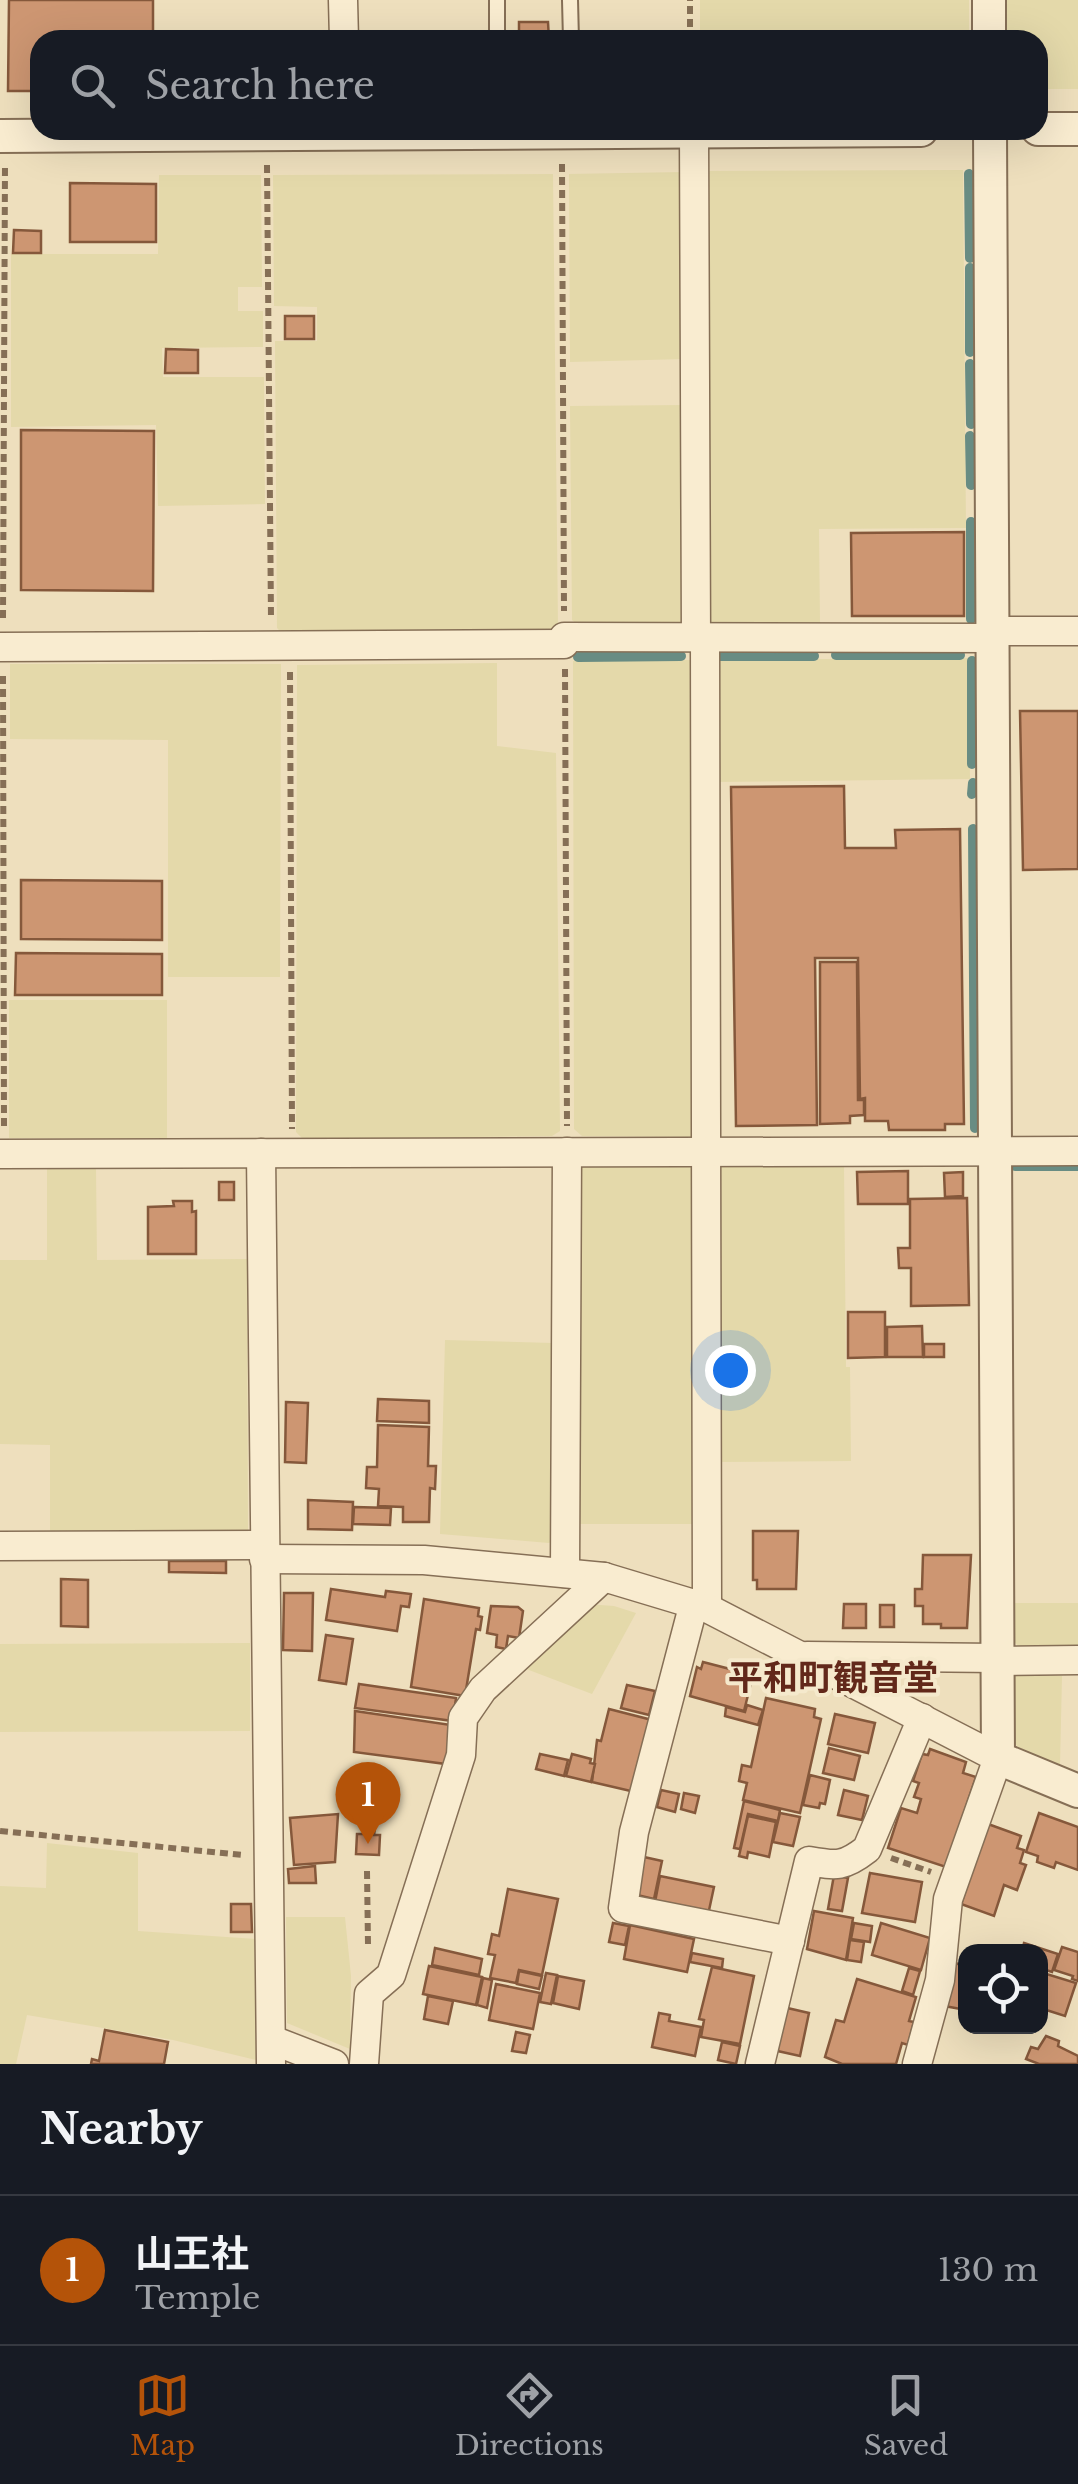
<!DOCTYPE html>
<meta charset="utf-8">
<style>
body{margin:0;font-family:"Libre Baskerville","Noto Sans JP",serif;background:#242831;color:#f1f3f6}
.controls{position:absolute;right:30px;bottom:30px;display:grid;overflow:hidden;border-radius:20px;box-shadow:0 10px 40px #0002}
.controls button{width:90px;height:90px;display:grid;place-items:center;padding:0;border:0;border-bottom:2px solid #363941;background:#171b24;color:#f1f3f6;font:50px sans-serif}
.you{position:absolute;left:730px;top:1370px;width:35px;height:35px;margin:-25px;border:8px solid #fff;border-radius:50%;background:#1a73e8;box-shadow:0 0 0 15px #1a73e833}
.badge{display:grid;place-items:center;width:65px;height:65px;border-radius:50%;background:#b45309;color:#fff;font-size:32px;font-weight:700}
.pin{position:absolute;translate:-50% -82px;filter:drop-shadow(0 2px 5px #0008)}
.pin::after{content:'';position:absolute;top:52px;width:35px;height:30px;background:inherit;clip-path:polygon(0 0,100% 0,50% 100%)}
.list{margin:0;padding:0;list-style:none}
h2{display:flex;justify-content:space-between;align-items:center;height:130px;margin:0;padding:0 40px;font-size:42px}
h2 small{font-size:32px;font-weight:400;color:#9ea1a6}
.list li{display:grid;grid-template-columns:65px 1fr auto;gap:30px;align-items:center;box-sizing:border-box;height:150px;padding:0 40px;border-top:2px solid #363941}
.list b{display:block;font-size:38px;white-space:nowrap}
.list p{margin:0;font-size:32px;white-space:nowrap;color:#9ea1a6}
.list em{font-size:32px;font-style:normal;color:#9ea1a6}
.icon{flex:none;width:55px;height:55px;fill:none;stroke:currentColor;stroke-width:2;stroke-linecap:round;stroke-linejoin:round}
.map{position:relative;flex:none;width:1078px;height:2064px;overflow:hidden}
.search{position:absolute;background:#171b24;box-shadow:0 10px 40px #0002;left:30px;right:30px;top:30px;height:110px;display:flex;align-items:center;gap:25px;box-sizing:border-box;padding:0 35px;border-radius:30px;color:#9ea1a6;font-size:38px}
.sheet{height:280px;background:#171b24}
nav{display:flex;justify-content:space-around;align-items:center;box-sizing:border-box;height:140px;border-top:2px solid #363941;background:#171b24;font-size:28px;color:#9ea1a6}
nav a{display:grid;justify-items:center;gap:5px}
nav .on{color:#b45309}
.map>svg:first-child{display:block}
.farmland{fill:#e4d9aa}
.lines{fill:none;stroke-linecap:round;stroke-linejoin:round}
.stream{stroke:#688c83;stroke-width:10}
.building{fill:#cd9672;stroke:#85583b;stroke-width:2.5}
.service-casing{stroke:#866f56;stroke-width:18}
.minor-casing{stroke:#866f56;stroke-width:31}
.tertiary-casing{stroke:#866f56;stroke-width:36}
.path{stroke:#866f56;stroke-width:6;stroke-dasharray:8 5;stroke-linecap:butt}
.service{stroke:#f9ecd0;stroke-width:14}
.minor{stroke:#f9ecd0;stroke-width:28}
.tertiary{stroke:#f9ecd0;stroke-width:32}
.labels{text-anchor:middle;stroke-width:8;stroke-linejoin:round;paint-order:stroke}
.quarter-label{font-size:35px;font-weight:bold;fill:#62281a;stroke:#f5e9cc}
</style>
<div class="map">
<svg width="1078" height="2064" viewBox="0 0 1078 2064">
<rect width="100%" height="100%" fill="#eedfbd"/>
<g class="farmland">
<rect x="700" y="0" width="269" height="40"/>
<polygon points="1006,0 1078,0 1078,89 1038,89 1038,40 1006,40"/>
<polygon points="963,170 966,528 819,529 820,623 714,625 705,616 705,171"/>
<polygon points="683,172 685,359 570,362 569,174"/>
<polygon points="553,174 558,627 552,635 286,637 277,628 275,341 317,341 317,307 274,306 273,175"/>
<polygon points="159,175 261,175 262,287 238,287 238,311 263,311 263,347 162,348 163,377 264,377 265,504 158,506 156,425 11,427 11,254 158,254"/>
<polygon points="685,405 687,619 678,626 579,626 572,620 570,406"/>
<polygon points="968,658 970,779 712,782 711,660"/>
<polygon points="695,660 694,1137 582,1136 574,1129 573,661"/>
<polygon points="497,663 497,746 556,753 560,1131 552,1136 303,1139 296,1132 297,665"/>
<polygon points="10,664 281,664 280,977 168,977 168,740 10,739"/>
<polygon points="9,1000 167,1000 167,1139 9,1138"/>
<polygon points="844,1166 846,1367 850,1367 851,1461 715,1462 713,1167"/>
<polygon points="582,1167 699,1167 703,1524 575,1524 574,1176"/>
<polygon points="47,1169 96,1169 97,1260 247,1259 248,1530 50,1531 50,1445 0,1444 0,1260 47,1260"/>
<polygon points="445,1340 553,1343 554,1539 549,1543 440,1534"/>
<polygon points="1014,1603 1078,1603 1078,1649 1022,1649 1014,1642"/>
<polygon points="587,1604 614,1606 636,1613 592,1694 521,1667"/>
<polygon points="250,1643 250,1731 0,1732 0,1644"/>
<polygon points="1014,1674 1062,1676 1060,1766 1018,1747 1014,1742"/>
<polygon points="47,1843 138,1853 138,1931 256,1939 256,2060 173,2040 27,2015 16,2064 0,2064 0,1886 46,1888"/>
<polygon points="286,1917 345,1917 351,1976 350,2049 287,2023"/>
</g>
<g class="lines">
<g class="stream">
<polyline points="969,174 970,258"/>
<polyline points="970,268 970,352"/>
<polyline points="970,364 971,424"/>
<polyline points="970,436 971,485"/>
<polyline points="971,522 971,619"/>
<polyline points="836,655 960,655"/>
<polyline points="710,656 814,656"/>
<polyline points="578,657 681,656"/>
<polyline points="972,661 972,764"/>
<polyline points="972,794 973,783"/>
<polyline points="973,829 975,1128"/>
<polyline points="1015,1166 1078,1166"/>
</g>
</g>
<g class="building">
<polygon points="9,0 153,0 153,40 40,40 40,91 8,91"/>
<polygon points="519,22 548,22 549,40 519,40"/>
<polygon points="70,183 156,184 156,242 70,242"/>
<polygon points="14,230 41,231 41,253 13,253"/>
<rect x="285" y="316" width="29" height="23"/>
<polygon points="166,349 198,350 198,373 165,373"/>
<polygon points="21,430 154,431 153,591 21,590"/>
<polygon points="964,532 964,616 852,616 851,533"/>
<polygon points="1020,711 1078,711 1078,869 1023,870"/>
<polygon points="844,786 845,848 896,848 895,830 960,829 964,1124 945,1124 945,1130 889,1130 888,1121 865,1121 865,1098 860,1099 858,958 815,958 817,1125 736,1126 731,787"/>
<polygon points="21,880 162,881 162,940 21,939"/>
<polygon points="16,953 162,954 162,995 15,995"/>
<polygon points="820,962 857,962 858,1100 864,1100 864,1115 850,1116 850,1123 820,1124"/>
<polygon points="908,1171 908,1204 858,1204 857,1172"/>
<polygon points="963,1172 963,1196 945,1197 944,1173"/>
<rect x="219" y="1182" width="15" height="18"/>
<polygon points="967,1198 969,1305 911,1306 911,1268 899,1268 898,1248 910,1248 910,1199"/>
<polygon points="173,1201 192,1201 192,1212 196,1211 196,1254 148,1254 148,1207 174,1206"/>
<polygon points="848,1312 885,1312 885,1357 848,1358"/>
<polygon points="922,1326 923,1357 887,1357 887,1327"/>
<rect x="924" y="1344" width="20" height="13"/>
<polygon points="378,1399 429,1401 429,1423 377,1421"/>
<polygon points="286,1402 308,1403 306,1463 285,1462"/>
<polygon points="378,1425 429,1427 428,1466 436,1466 435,1489 430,1488 429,1522 403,1522 403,1507 378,1506 379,1489 366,1488 367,1467 377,1467"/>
<polygon points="308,1500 353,1502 352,1530 308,1529"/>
<polygon points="354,1507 391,1508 390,1525 353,1524"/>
<polygon points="753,1531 798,1531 796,1589 757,1589 757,1580 753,1580"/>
<polygon points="923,1555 971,1555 967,1628 941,1628 941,1624 923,1624 923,1606 915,1606 915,1589 922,1589"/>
<polygon points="169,1561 226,1561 226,1573 169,1572"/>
<polygon points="61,1579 88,1580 88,1627 61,1626"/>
<polygon points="331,1589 385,1597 386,1591 411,1594 409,1607 401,1606 397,1631 326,1620"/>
<polygon points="284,1593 313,1593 312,1651 283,1650"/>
<polygon points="424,1599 479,1608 478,1616 482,1617 480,1630 476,1629 465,1696 411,1687"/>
<polygon points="844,1604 866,1604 866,1628 843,1628"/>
<rect x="880" y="1605" width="14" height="22"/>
<polygon points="491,1606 518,1607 523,1611 519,1638 508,1636 506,1649 496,1647 497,1635 487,1633"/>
<polygon points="326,1635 353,1639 346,1684 319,1680"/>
<polygon points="703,1662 753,1675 744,1711 690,1696 697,1667 701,1669"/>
<polygon points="359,1684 456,1698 453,1721 355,1708"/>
<polygon points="627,1685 655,1691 649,1715 621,1708"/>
<polygon points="766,1698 815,1709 814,1717 821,1719 800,1813 743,1800 747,1783 739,1781 742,1765 751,1767"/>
<polygon points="747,1705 763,1710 758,1725 725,1716 726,1707 745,1712"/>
<polygon points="609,1709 652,1720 635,1792 592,1782 597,1740 601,1741"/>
<polygon points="355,1711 451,1725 446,1764 354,1752"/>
<polygon points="835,1714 875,1723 868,1753 828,1744"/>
<polygon points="829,1748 860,1756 854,1780 823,1773"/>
<polygon points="930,1749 966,1762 963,1773 976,1777 946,1867 888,1848 901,1808 917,1813 921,1799 914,1797 919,1783 913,1781 922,1754 928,1755"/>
<polygon points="540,1754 568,1760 564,1776 536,1769"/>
<polygon points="572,1754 591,1759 590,1763 595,1764 591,1782 566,1776"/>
<polygon points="810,1775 830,1780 825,1804 820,1803 819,1808 803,1805"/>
<polygon points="661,1790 679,1794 675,1812 657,1807"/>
<polygon points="844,1790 868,1796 862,1820 838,1815"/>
<polygon points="684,1793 699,1796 695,1813 681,1809"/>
<polygon points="744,1801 780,1810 778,1821 748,1814 740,1849 734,1848"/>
<polygon points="780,1813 800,1817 793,1846 773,1842"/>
<polygon points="1039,1813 1078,1827 1078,1870 1056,1862 1054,1868 1037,1862 1038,1856 1026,1852"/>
<polygon points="338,1814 335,1862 294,1865 290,1818"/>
<polygon points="748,1816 776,1822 769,1857 748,1852 747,1858 739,1856"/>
<polygon points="988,1824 1021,1836 1017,1848 1024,1850 1020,1863 1026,1865 1017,1890 1004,1885 994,1916 961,1904"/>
<polygon points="364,1827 375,1828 374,1835 380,1835 379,1855 356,1854 357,1834 364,1834"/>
<polygon points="644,1857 662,1861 654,1899 637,1895"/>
<polygon points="315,1866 316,1883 289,1883 288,1869"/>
<polygon points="870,1873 922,1882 915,1922 862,1913"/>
<polygon points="834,1875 848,1878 842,1911 828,1909"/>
<polygon points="660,1876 714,1887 708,1915 655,1902"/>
<polygon points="508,1889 558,1899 542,1975 519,1970 516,1983 490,1978 495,1955 488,1954 492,1934 499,1936"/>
<polygon points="231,1904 251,1904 252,1932 231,1932"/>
<polygon points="814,1911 853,1918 846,1960 807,1949"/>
<polygon points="613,1923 629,1926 625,1945 609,1942"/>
<polygon points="854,1923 872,1926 870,1942 851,1939"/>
<polygon points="881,1923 930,1938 921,1970 872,1955"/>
<polygon points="630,1925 694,1939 687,1972 624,1959"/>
<polygon points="850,1940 864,1942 861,1962 847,1960"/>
<polygon points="1024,1943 1058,1954 1052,1972 1040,1968 1040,1952 1022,1952"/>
<polygon points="1062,1947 1078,1952 1078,1981 1072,1979 1073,1976 1054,1970"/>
<polygon points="435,1948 482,1959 479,1975 432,1965"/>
<polygon points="692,1953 723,1959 722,1968 690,1962"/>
<polygon points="953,1962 966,1967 966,2010 939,2005"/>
<polygon points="429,1966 482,1977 476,2005 423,1994"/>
<polygon points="712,1967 754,1976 740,2044 701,2037 704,2020 699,2019"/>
<polygon points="909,1968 920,1971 913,1995 902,1991"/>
<polygon points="519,1971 542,1976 539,1989 517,1984"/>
<polygon points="1040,1972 1076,1983 1065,2016 1040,2008"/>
<polygon points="546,1973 557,1975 551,2004 540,2002"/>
<polygon points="558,1976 584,1981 579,2009 553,2003"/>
<polygon points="483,1978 492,1980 487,2008 477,2005"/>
<polygon points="857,1979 916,1997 909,2021 914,2022 908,2045 902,2043 896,2064 842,2064 825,2057 836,2020 844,2022"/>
<polygon points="496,1984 540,1993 533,2029 489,2020"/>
<polygon points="428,1996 453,2001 448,2024 424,2019"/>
<polygon points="783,2007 809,2013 800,2056 773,2050"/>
<polygon points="659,2013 670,2015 669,2021 701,2027 695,2056 652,2047"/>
<polygon points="105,2030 168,2042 164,2064 91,2064 92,2059 99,2061"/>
<polygon points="516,2032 530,2035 526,2053 512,2051"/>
<polygon points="1046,2036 1059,2041 1058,2046 1078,2056 1078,2064 1039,2064 1026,2059 1031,2047 1038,2049"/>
<polygon points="722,2042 740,2046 736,2064 718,2060"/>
</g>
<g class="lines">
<defs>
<g id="service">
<polyline points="570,0 571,40"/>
<polyline points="497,40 497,0"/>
</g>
<g id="minor">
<polyline points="343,0 344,40"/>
<polyline points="694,131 696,637"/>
<polyline points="992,631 1078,631"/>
<polyline points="564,637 992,638"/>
<polyline points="705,637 707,1608"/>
<polyline points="0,647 564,644"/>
<polyline points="261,1153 271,2064"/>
<polyline points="0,1154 1078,1151"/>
<polyline points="0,1546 264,1545"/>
<polyline points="264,1559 424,1560 604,1577 707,1608 998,1758 948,1899 940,1980 917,2064"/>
<polyline points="565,1573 567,1152"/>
<polyline points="694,1603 634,1832 623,1908 790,1941"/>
<polyline points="807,1656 997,1658"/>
<polyline points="997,1661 1078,1660"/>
<polyline points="272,2040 334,2064"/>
<polyline points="364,2064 369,1994 391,1975 461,1755 463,1718 483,1689 604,1577"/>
<path d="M760 2064 809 1861C837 1866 844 1867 867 1849L922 1718"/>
</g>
<g id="tertiary">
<polyline points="989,0 989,40"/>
<polyline points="1038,129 1078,129"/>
<polyline points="990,130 998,1758 1078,1791"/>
<polyline points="0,136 921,130"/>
</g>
</defs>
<use href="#service" class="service-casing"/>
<use href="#minor" class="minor-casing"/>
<use href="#tertiary" class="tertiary-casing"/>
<g class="path">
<polyline points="690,40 690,0"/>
<polyline points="562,164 564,611"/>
<polyline points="267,165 271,618"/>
<polyline points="3,618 5,166"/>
<polyline points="565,669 567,1126"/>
<polyline points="290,672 292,1129"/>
<polyline points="3,676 4,1128"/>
<polyline points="0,1831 243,1855"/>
<polyline points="891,1858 931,1872"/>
<polyline points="367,1871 368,1945"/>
</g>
<use href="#service" class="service"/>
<use href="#minor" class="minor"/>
<use href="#tertiary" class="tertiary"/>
</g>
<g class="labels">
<g class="quarter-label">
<text x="833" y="1690">平和町観音堂</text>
</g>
</g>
</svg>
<div class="controls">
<button><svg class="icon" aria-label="locate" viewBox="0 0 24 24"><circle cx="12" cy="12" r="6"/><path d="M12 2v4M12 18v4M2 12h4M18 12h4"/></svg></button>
</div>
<div class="you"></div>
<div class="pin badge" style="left:368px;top:1844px">1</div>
<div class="search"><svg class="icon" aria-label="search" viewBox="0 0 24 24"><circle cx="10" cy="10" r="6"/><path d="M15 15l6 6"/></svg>Search here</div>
</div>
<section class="sheet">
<h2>Nearby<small></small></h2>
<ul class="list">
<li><span class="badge">1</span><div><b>山王社</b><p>Temple</p></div><em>130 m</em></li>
</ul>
</section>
<nav>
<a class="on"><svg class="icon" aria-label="map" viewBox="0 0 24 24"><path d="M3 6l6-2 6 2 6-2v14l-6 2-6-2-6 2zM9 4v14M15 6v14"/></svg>Map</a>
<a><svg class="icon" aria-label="directions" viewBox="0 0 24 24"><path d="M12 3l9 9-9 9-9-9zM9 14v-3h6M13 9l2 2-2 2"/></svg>Directions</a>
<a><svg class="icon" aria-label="saved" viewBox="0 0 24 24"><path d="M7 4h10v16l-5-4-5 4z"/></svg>Saved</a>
</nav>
